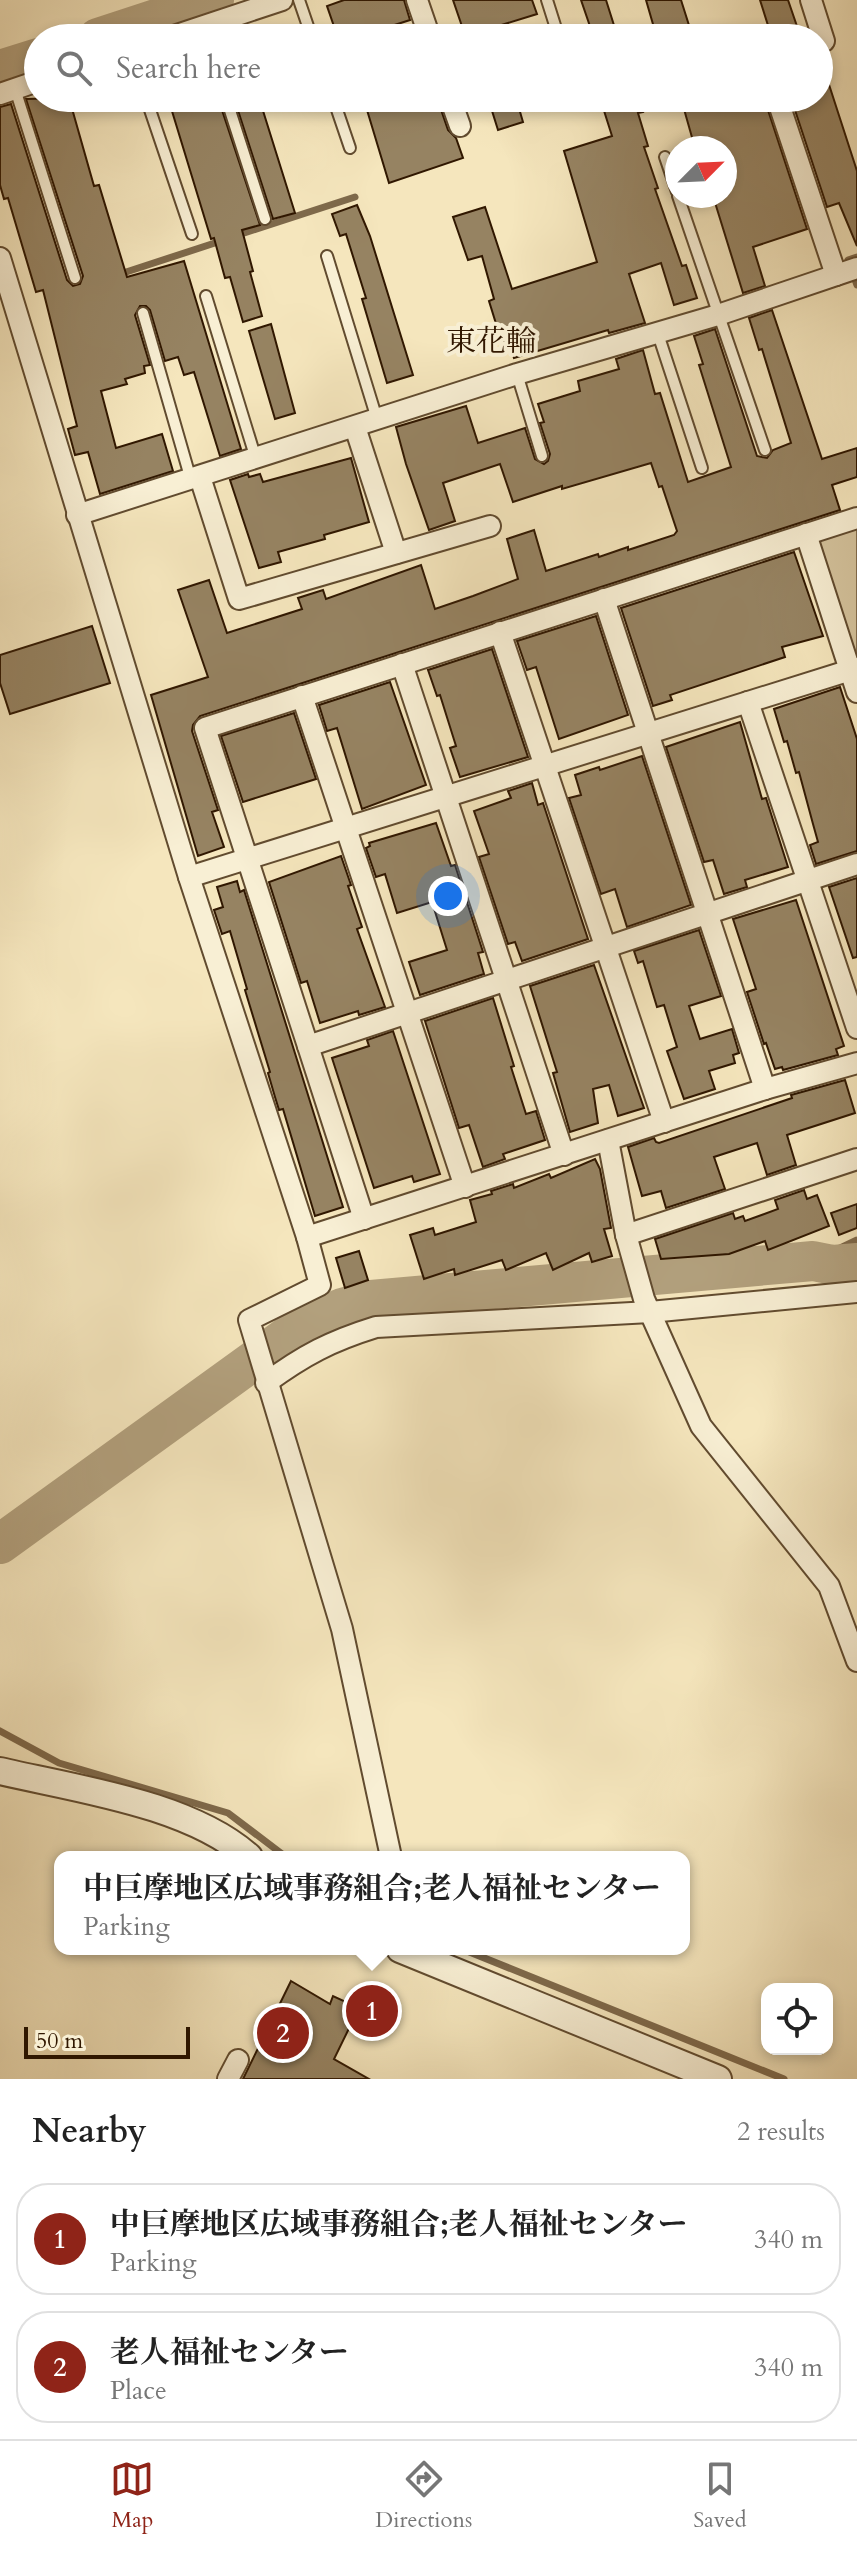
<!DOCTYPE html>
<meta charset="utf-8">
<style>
body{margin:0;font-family:Cardo,"Noto Serif JP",serif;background:#f2f2f2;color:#222}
.controls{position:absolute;right:24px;bottom:24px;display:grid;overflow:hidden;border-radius:16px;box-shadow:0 4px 12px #0003}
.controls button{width:72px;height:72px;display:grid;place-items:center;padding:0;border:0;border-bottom:2px solid #e0e0e0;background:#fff;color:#222;font:40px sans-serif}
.compass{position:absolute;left:665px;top:136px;width:72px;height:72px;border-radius:50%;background:#fff;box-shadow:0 4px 12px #0003;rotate:66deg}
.scale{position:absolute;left:24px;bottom:20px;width:166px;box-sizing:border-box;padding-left:8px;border:4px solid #301700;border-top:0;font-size:22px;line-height:28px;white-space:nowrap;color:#301700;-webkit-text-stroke:6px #f8efd4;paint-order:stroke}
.you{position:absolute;left:448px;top:896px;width:28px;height:28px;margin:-20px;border:6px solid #fff;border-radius:50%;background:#1a73e8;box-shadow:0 0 0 12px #1a73e833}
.badge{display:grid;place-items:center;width:52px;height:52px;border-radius:50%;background:#8f2418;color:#fff;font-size:26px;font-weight:700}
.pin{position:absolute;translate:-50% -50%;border:4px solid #fff;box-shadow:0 2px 8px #0006}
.popup{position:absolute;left:54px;top:1851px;width:636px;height:104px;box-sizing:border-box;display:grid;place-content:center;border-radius:16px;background:#fff;filter:drop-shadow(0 2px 6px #0005);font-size:26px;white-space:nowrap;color:#767676}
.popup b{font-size:30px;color:#222}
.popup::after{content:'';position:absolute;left:50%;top:100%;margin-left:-16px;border:16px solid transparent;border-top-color:#fff}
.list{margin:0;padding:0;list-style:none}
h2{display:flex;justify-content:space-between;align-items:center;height:104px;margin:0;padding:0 32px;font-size:34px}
h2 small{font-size:26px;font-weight:400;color:#767676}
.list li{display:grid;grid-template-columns:52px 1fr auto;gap:24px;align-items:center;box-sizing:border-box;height:112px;margin:0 16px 16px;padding:0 16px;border:2px solid #e0e0e0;border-radius:32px}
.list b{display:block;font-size:30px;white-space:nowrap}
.list p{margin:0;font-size:26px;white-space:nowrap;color:#767676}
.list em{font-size:26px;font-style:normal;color:#767676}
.icon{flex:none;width:44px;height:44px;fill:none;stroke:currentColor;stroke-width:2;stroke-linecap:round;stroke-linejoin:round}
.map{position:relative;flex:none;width:857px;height:2079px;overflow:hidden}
.search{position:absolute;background:#fff;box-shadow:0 4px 12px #0003;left:24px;right:24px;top:24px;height:88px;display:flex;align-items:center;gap:20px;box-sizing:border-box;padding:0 28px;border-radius:44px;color:#767676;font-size:30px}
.sheet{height:360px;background:#fff}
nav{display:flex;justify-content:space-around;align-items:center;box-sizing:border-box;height:112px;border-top:2px solid #e0e0e0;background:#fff;font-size:22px;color:#767676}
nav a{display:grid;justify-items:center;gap:4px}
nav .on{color:#8f2418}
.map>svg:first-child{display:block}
.green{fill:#d4c39d;stroke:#826d4e;stroke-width:2}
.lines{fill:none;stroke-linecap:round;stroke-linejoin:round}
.stream{stroke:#7e694b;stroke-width:7}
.river{stroke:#b2a07d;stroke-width:40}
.building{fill:#968362;stroke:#301700;stroke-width:2}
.service-casing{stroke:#614b2f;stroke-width:14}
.minor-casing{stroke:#614b2f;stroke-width:24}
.tertiary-casing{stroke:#614b2f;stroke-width:30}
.service{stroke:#f8efd4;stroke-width:10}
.minor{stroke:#f8efd4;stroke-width:20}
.tertiary{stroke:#f8efd4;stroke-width:26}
.labels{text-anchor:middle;stroke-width:8;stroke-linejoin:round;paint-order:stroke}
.quarter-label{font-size:30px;fill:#301700;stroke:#f8efd4}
</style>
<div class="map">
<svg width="857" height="2079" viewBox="0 0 857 2079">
<rect width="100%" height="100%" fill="#f5e6bd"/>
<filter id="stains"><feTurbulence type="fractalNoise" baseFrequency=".0025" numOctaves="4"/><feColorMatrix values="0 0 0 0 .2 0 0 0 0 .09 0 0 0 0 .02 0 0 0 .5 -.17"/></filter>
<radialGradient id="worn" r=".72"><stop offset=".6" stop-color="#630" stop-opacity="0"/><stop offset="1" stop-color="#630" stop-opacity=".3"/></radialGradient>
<polygon class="green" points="857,526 857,655 856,656 818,538"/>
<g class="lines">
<g class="stream">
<polyline points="235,236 355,197"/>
<polyline points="857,257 848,260 857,285"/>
<polyline points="117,275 224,240"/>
<polyline points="813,1261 857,1240"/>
<polyline points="0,1731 59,1763 228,1813 286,1857"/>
<polyline points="462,1949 784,2079"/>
</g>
<g class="river">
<polyline points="98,38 214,0"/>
<polyline points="0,70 38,58"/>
<polyline points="0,1544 307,1322 342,1308 371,1300 813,1261 833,1265 857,1263"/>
</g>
</g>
<g class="building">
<polygon points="344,0 404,0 410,20 366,34 368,38 338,38 327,6"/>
<polygon points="453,0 532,0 537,14 492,28 496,38 466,38"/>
<polygon points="581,0 606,0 618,38 594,38"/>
<polygon points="646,0 681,0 693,38 657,38"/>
<polygon points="760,0 788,0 801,38 772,38"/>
<polygon points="822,63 857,171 857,246 839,203 827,207 791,98 819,98 819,64"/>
<polygon points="69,98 94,186 99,185 127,277 184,261 241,449 220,456 194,372 184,375 178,357 165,361 150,310 146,306 140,306 135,315 150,365 144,366 145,373 125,379 127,384 101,391 116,448 162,434 173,471 100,494 88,452 75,455 68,429 77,426 43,290 36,292 8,198 4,199 0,185 0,107 11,104 67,280 73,286 80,284 83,276 26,99"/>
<polygon points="168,98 218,98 260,225 242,230 253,271 250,272 262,316 243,322 230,277 225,278 214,238 211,239"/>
<polygon points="234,98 259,98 295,213 273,219"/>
<polygon points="416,98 437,98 448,130 456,138 463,158 389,183 367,110"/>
<polygon points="488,98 516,98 523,122 498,130"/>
<polygon points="600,98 638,98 643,112 638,113 648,146 644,147 658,188 655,189 682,266 686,265 697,298 674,305 661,263 629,274 645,323 609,333 608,330 514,358 508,341 502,343 489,301 494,299 482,256 468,260 453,217 485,207 512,289 597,262 564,151 612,136"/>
<polygon points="696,98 764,98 807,229 753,247 765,286 743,293 713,196 725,196 725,148 695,148 682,102"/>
<polygon points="357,205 370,236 413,375 387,383 362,299 366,298 346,234 340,236 332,214"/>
<polygon points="772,310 822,459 857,448 857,477 832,485 840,510 200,716 193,725 192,731 218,810 212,812 224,847 198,856 151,695 208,677 178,590 209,580 227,633 302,609 298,598 323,590 326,599 421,565 435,609 473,596 518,579 507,539 534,530 546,571 598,554 599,557 628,547 628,550 674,535 677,531 662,486 659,487 651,463 562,489 562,486 513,502 500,464 443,483 455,521 429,530 406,464 396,427 466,406 478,443 525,428 535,459 544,464 548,461 550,454 540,423 544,422 538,404 580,391 578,381 619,369 616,359 643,350 655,394 660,393 688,482 731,467 699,365 703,364 694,336 715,329 757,456 767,458 773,450 791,443 762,349 759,350 749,318"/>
<polygon points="271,324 295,413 275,419 249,331"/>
<polygon points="351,458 369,522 324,535 325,539 278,552 281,562 259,568 230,480 248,474 249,477 260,474 263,482"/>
<polygon points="794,552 823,636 782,647 785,657 670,695 672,700 653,706 621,608"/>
<polygon points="596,616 628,715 559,739 536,667 527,670 517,641"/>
<polygon points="92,626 110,683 10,714 0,683 0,655"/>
<polygon points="492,649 528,757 460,777 450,748 456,746 440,695 437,696 428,670"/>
<polygon points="390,682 426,785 362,809 337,728 327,731 319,705"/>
<polygon points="840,687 857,739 857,851 816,864 810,845 818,842 813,824 799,772 796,773 787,741 784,742 774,709"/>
<polygon points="294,713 316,779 243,802 221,736"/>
<polygon points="740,722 762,799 766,798 788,867 745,880 747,887 724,894 713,860 704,862 666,747"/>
<polygon points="642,756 691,905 627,927 615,889 601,894 569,798 581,795 575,775 599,767 600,770"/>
<polygon points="532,783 538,805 543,803 544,806 588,939 522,961 515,942 508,944 479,857 489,854 474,811 511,798 508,791"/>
<polygon points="436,823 451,866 455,865 483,952 478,953 484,974 420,995 409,962 447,950 432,902 397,913 385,874 376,877 366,848 370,846 369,843"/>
<polygon points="341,856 351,885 348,886 362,927 357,929 385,1007 359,1015 358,1011 320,1023 307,981 301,983 269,882"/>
<polygon points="857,878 857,957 853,958 829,887"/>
<polygon points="237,881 240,892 244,890 343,1207 315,1216 283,1109 279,1110 275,1097 268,1073 270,1072 245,990 247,989 230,931 222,934 214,910 223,907 217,887"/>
<polygon points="796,900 844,1046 836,1049 838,1055 783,1070 782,1067 775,1069 766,1043 764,1044 747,992 756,989 733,919"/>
<polygon points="699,930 721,996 689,1006 700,1039 732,1029 739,1053 733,1055 735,1063 709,1071 715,1089 684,1099 667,1051 677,1047 664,1005 657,1007 643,961 638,963 634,951"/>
<polygon points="594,965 644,1108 618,1116 609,1085 593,1089 598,1123 570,1132 553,1073 557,1072 530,986"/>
<polygon points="493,998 514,1066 511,1067 526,1114 536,1111 545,1140 503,1154 505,1159 483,1167 469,1125 459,1128 425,1021"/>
<polygon points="393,1031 440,1174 414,1182 412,1176 374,1188 332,1058 369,1046 367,1040"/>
<polygon points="845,1080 855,1113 787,1135 796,1165 767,1175 757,1143 714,1157 725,1189 666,1208 661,1191 642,1196 628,1147 654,1138 656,1142 659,1143 792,1098 791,1095"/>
<polygon points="595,1159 600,1169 611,1228 604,1229 612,1256 592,1262 589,1253 553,1270 546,1253 506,1270 502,1260 455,1275 454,1269 424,1279 410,1235 433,1228 435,1235 476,1222 470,1200 492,1194 491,1191 513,1184 514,1188 549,1174 551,1178"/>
<polygon points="804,1190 807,1199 817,1195 829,1226 768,1250 765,1241 729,1254 661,1259 655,1239 733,1213 735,1219 743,1216 745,1221 778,1209 775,1200"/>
<polygon points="857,1204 857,1228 839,1235 831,1213"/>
<polygon points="359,1251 368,1280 345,1288 336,1258"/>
<polygon points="291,1981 330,2004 333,1996 359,2008 334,2059 369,2079 243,2079"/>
</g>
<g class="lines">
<defs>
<g id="service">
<polyline points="299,0 312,38"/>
<polyline points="547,0 559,38"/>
<polyline points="15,89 75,278"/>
<polyline points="146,98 192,234"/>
<polyline points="226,98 265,219"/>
<polyline points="333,98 350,148"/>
<polyline points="665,157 677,192"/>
<polyline points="678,196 765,450"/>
<polyline points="327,256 377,419"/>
<polyline points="206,296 256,459"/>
<polyline points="143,313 191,480"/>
<polyline points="658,334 702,468"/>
<polyline points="517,374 542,456"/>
</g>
<g id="minor">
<polyline points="417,0 430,38"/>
<polyline points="811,0 824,41 819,42"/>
<polyline points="168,38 282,0"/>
<polyline points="0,94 38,81"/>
<polyline points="450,98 460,126"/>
<polyline points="777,98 836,275"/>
<polyline points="0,258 189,877 307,1237 320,1285 249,1320 342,1629 391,1857"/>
<polyline points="355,427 396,553"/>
<polyline points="200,477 239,599 490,526"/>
<polyline points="77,515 517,374 718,315 857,268"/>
<polyline points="806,534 857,692"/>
<polyline points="604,599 765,1089"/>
<polyline points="500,632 664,1122"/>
<polyline points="402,664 564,1155"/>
<polyline points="302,696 465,1187"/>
<polyline points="748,702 857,1028"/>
<polyline points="189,877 857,668"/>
<polyline points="308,1046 857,864"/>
<polyline points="608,1140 626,1235 644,1299 701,1426 829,1586 857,1661"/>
<polyline points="364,1219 205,728 857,518"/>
<polyline points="626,1235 857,1159"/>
<polyline points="307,1237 765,1089 857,1063"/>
<path d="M266 1383C304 1355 331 1341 376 1327L650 1312 857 1292"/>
<polyline points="228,2079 238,2060"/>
</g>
<g id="tertiary">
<path d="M0 1771C77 1789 190 1804 249 1857"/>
<polyline points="400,1949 718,2079"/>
</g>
</defs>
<use href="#service" class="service-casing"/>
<use href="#minor" class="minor-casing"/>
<use href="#tertiary" class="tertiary-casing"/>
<use href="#service" class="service"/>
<use href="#minor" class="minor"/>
<use href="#tertiary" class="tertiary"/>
</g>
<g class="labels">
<g class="quarter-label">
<text x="491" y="351">東花輪</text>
</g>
</g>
<rect width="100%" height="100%" filter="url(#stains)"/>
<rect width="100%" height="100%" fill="url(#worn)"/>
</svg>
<div class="controls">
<button><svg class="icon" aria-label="locate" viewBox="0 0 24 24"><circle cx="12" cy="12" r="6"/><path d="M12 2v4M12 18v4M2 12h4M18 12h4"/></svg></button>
</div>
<svg class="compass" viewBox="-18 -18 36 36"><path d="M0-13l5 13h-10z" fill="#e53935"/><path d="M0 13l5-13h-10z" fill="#767676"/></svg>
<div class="scale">50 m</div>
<div class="you"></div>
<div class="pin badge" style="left:372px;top:2011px">1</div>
<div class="popup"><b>中巨摩地区広域事務組合;老人福祉センター</b>Parking</div>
<div class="pin badge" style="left:283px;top:2033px">2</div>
<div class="search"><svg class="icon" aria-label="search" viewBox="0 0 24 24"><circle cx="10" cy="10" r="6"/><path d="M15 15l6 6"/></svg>Search here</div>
</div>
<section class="sheet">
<h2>Nearby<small>2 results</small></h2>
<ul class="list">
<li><span class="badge">1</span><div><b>中巨摩地区広域事務組合;老人福祉センター</b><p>Parking</p></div><em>340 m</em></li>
<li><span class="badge">2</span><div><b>老人福祉センター</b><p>Place</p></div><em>340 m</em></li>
</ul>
</section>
<nav>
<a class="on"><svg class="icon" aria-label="map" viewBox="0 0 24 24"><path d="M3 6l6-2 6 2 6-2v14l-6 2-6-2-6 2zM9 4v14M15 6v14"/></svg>Map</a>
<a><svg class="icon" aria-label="directions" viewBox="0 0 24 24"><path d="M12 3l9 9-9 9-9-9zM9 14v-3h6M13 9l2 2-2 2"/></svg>Directions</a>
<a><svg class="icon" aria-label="saved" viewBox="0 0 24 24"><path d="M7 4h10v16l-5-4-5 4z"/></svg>Saved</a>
</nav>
